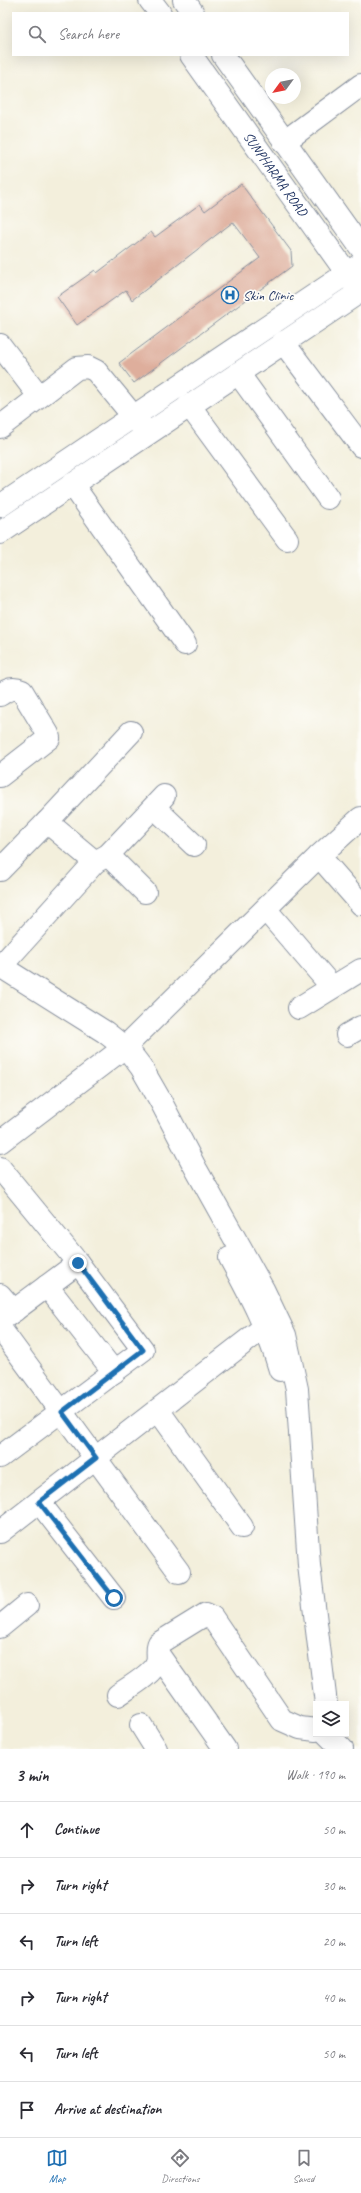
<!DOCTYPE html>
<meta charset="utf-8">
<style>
body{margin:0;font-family:Caveat,sans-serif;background:#f7f7f7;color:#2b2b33}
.controls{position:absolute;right:12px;bottom:12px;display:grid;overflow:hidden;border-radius:0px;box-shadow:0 4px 16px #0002}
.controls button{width:36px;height:36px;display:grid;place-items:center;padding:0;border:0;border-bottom:1px solid #e1e1e2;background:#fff;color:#2b2b33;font:20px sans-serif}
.compass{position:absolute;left:265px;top:68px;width:36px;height:36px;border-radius:50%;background:#fff;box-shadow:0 4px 16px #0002;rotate:237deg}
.stop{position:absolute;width:12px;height:12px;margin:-9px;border:3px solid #1f6fb2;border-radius:50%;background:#fff}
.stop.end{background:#1f6fb2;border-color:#fff;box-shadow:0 1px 4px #0008}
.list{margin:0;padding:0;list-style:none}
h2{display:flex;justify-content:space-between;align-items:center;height:52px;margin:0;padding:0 16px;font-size:17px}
h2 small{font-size:13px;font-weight:400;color:#7c7c81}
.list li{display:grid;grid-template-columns:26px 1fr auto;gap:12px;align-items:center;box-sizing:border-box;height:56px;padding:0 16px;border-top:1px solid #e1e1e2}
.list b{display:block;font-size:15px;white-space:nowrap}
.list em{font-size:13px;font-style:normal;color:#7c7c81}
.icon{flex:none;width:22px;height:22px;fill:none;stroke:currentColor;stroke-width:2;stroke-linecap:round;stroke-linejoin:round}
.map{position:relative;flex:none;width:361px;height:1749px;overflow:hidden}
.search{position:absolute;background:#fff;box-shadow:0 4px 16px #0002;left:12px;right:12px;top:12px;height:44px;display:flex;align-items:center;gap:10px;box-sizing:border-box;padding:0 14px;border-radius:0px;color:#7c7c81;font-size:15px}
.sheet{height:388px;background:#fff}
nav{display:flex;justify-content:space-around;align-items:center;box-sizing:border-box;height:56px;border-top:1px solid #e1e1e2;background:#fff;font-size:11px;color:#7c7c81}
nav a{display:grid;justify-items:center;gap:2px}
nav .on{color:#1f6fb2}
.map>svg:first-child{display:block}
.building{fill:#deae9c}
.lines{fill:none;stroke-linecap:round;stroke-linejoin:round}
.minor-casing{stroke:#878f9d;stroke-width:24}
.minor{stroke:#fff;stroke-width:22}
.route{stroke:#1f6fb2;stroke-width:5}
.labels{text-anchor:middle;stroke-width:3.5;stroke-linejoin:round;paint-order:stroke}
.street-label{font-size:14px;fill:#1b2f5e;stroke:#fdfcf7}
.poi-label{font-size:14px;fill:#1b2f5e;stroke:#fdfcf7;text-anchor:start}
</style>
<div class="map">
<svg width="361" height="1749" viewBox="0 0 361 1749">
<rect width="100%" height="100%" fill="#fdfcf7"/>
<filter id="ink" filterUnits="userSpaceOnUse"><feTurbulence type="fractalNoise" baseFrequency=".025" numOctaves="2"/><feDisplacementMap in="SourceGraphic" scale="8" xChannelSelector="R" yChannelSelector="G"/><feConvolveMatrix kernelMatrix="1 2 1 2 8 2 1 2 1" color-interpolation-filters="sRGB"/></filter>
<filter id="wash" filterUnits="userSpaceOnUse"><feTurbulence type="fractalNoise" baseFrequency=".012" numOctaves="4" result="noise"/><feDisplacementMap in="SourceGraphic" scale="16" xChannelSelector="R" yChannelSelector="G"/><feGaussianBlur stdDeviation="0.9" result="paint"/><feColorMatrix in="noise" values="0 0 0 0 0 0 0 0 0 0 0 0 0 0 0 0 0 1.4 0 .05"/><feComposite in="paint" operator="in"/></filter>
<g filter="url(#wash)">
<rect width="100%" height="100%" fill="#f3efdc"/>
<g id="blocks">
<polygon class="building" points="241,184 291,251 292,266 134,383 119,363 260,258 233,222 132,300 126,290 77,325 57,297 95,270 97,273 151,232 155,237 200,204 205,211"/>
</g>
</g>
<g filter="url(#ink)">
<use href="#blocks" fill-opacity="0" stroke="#878f9d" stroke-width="1"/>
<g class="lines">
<defs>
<g id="minor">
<polyline points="150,0 160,13"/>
<polyline points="184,0 193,13"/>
<path id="s1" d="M191 55 356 286"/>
<polyline points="223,55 361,248"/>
<polyline points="284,142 361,85"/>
<polyline points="283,342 361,446"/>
<polyline points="0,345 39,396"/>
<polyline points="238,373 328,498"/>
<polyline points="189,405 287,539"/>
<polyline points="0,427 77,368 88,367 96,371 143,428"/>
<polyline points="72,484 185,644"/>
<polyline points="0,506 361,264"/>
<polyline points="0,533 361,291"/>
<path d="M0 695C8 689 13 687 22 691L48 734 49 738 0 776"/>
<polyline points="154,807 194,845"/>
<polyline points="47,822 131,732"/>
<polyline points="108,855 145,892"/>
<polyline points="319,856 361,904"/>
<polyline points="0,870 47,822 95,862 108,855 164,796"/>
<polyline points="266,910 332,987"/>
<polyline points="0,966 105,1032 128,1050 141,1067 160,1100 196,1169 263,1289 285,1335 297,1389 309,1565 326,1704"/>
<polyline points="1,966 95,862"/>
<polyline points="299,1008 361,970"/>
<polyline points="347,1035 361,1027"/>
<polyline points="0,1142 125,1047 319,856 361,818"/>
<polyline points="0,1168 78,1263 143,1350 0,1457"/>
<path d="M230 1258C249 1293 269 1331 280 1370"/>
<polyline points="47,1286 114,1372"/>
<polyline points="0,1295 14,1311"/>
<polyline points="0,1321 78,1263"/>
<polyline points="0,1328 179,1572"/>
<polyline points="158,1410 242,1527"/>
<polyline points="39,1502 114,1598"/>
<polyline points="0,1532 276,1318"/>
<polyline points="0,1627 27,1605"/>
<polyline points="158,1654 225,1749"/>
<path d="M118 1695C128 1688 153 1674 157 1662 159 1656 156 1649 159 1643L206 1614 212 1617 282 1720 300 1728 316 1730"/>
<polyline points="141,1725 156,1749"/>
<polyline points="327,1734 342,1749"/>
</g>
</defs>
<use href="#minor" class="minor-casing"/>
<use href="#minor" class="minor"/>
</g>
</g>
<g class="lines" filter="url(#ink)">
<polyline class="route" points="78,1263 143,1350 62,1412 96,1458 39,1502 114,1598"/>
</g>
<defs>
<symbol id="hospital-ring" viewBox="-11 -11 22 22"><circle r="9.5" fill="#fdfcf7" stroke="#1f6fb2" stroke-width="1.5"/><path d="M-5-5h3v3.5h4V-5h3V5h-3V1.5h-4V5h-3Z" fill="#1f6fb2"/></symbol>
</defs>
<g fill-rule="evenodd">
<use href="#hospital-ring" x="220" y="285" width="20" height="20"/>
</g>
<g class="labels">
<g class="street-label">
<text dy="5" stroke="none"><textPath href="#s1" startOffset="146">SUNPHARMA ROAD</textPath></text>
</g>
<g class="poi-label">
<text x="243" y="300">Skin Clinic</text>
</g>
</g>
</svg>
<div class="controls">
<button><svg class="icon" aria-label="layers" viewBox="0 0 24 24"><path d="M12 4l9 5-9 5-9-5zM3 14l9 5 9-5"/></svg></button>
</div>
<svg class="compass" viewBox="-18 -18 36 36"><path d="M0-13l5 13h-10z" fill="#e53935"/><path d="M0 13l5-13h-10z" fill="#7c7c81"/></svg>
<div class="stop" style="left:114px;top:1598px"></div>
<div class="stop end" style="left:78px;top:1263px"></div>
<div class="search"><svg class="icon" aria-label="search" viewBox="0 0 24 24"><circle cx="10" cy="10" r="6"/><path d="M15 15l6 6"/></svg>Search here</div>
</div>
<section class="sheet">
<h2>3 min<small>Walk · 190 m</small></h2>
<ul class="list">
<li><svg class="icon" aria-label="ahead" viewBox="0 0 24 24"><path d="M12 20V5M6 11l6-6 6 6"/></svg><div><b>Continue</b></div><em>50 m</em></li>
<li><svg class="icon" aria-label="right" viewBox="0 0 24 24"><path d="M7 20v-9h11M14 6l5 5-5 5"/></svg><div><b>Turn right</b></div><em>30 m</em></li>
<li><svg class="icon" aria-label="left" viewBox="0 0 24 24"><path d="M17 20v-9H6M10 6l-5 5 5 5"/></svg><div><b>Turn left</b></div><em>20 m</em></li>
<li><svg class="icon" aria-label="right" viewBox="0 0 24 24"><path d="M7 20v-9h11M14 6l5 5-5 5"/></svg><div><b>Turn right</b></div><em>40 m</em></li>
<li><svg class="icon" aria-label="left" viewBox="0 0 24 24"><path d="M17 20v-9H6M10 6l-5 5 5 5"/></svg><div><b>Turn left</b></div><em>50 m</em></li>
<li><svg class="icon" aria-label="arrive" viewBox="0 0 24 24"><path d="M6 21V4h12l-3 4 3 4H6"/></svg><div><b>Arrive at destination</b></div></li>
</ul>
</section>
<nav>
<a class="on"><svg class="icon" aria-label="map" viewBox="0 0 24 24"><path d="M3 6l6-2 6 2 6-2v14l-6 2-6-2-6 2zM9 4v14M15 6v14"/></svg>Map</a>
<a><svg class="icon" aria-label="directions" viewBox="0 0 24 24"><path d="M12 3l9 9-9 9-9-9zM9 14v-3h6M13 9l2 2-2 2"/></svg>Directions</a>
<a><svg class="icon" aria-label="saved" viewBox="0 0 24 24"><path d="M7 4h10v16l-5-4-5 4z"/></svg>Saved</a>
</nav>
